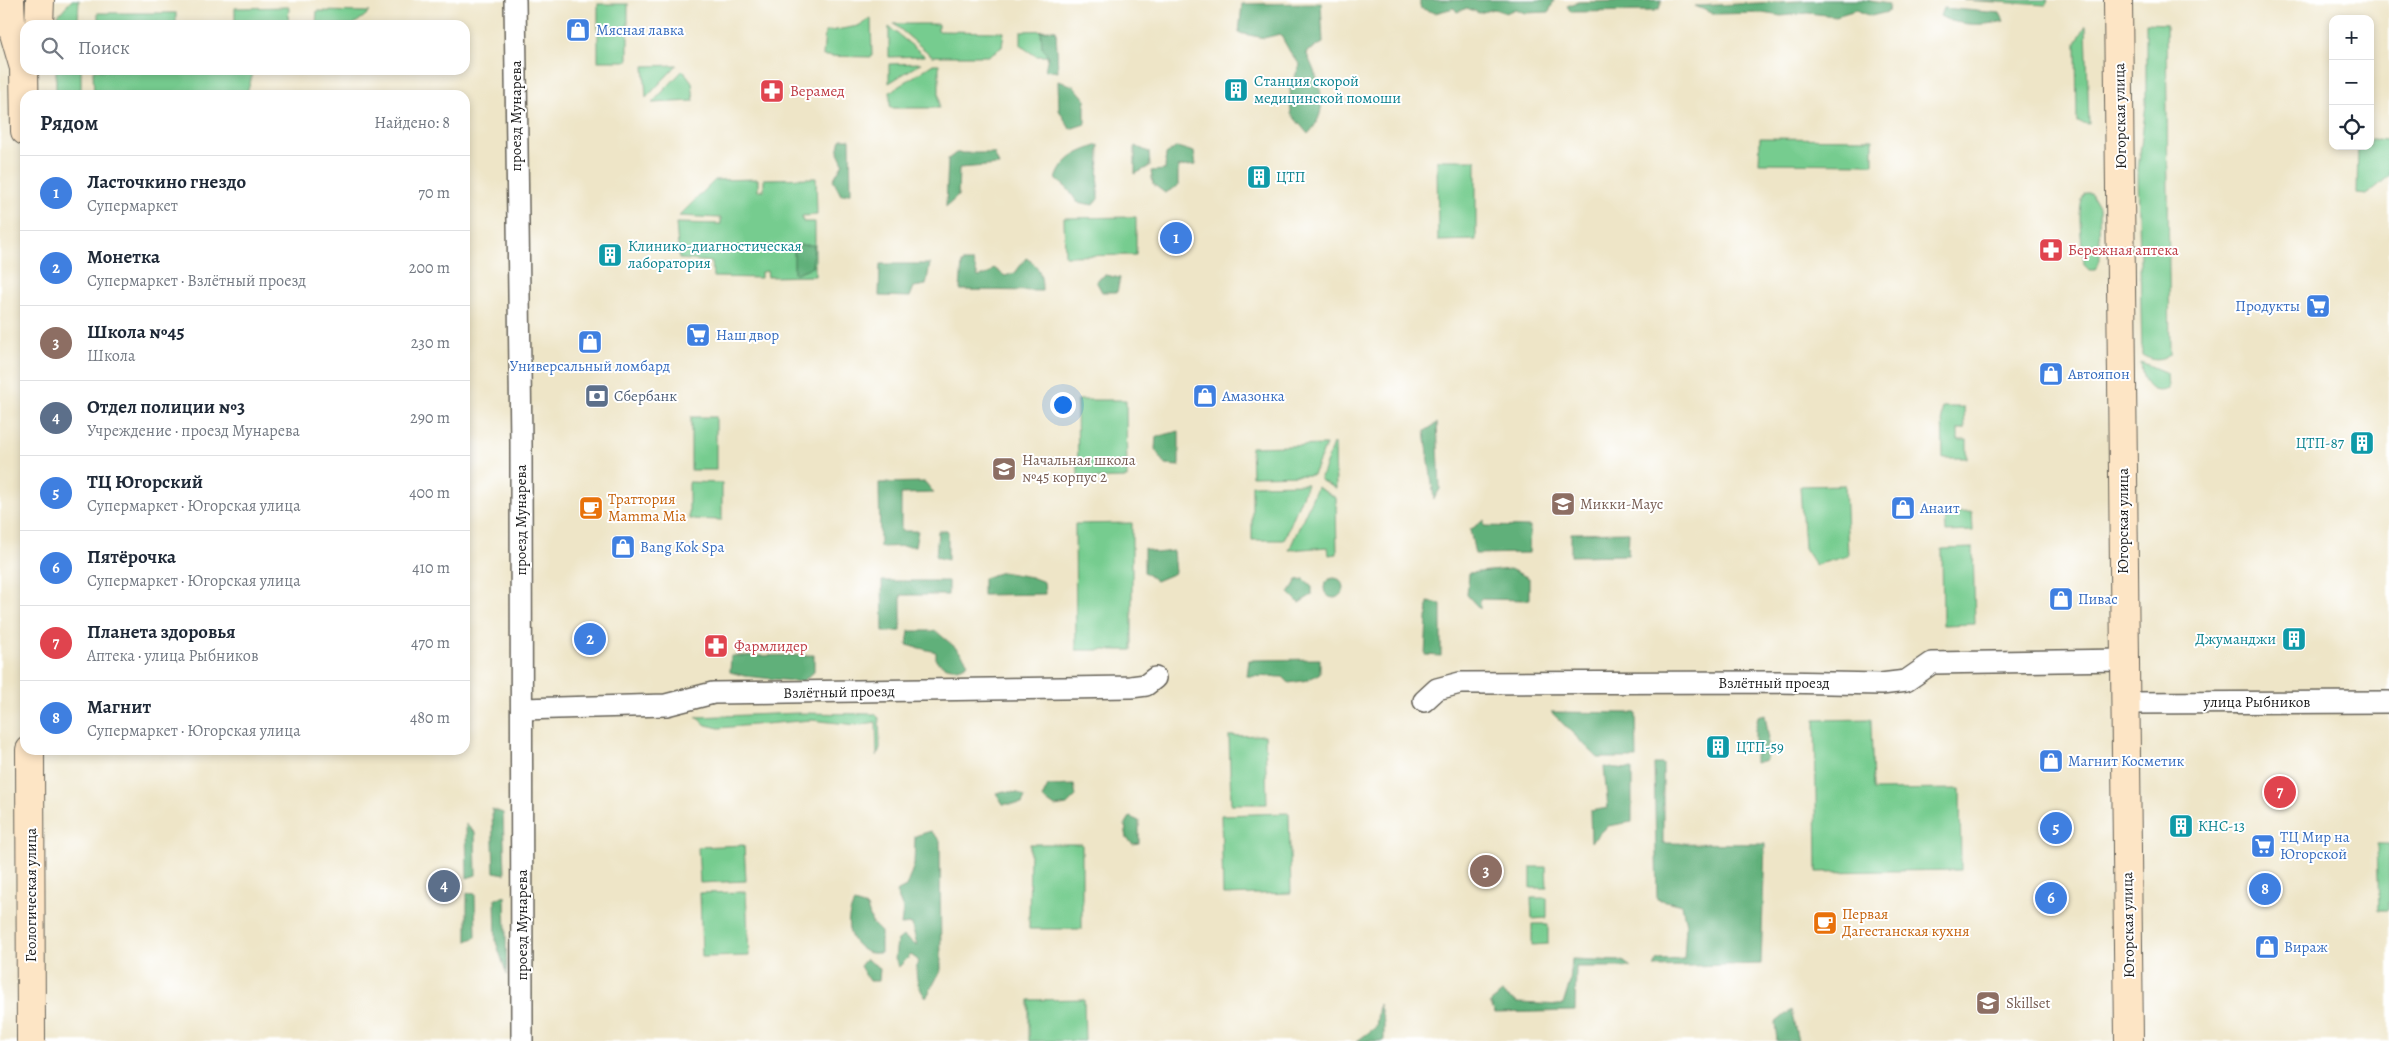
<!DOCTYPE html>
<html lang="ru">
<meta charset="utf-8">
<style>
body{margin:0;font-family:Alegreya,serif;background:#f2f2f3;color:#1f2937}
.controls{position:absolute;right:15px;top:15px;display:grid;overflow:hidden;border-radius:10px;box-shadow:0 2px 8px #0003}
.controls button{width:45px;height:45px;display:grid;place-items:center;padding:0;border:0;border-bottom:1px solid #e0e1e3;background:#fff;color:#1f2937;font:25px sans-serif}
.you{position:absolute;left:1062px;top:404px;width:18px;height:18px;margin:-12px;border:4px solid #fff;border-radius:50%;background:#1a73e8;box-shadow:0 0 0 8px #1a73e833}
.badge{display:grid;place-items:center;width:32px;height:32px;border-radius:50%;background:#2563eb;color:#fff;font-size:16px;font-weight:700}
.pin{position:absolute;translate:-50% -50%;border:2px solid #fff;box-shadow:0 1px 5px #0006}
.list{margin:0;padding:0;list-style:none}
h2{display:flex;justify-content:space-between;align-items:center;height:65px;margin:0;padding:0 20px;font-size:21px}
h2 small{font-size:16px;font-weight:400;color:#747a83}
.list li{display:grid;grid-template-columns:32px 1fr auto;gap:15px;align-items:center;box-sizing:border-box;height:75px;padding:0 20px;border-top:1px solid #e0e1e3}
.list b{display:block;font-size:19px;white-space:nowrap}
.list p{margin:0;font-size:16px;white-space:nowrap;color:#747a83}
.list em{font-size:16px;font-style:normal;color:#747a83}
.icon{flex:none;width:28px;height:28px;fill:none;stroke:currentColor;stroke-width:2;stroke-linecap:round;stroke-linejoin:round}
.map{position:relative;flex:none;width:2389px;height:1041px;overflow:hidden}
.search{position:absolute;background:#fff;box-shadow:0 2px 8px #0003;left:20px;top:20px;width:450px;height:55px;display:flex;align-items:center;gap:12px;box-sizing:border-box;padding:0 18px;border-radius:15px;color:#747a83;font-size:19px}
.panel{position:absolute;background:#fff;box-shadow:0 2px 8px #0003;left:20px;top:90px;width:450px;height:665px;border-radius:15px}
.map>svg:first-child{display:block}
.green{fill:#76cc8f;stroke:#497456}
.forest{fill:#60b07a;stroke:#3e664b}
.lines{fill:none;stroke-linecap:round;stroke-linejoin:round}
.street-casing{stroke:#666258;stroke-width:24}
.secondary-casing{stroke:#666258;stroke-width:30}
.street{stroke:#fff;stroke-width:21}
.secondary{stroke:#fde5c5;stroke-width:28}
.labels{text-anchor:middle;stroke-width:4;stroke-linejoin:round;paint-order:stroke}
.shop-label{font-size:15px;fill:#366cbe;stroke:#fff;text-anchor:start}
.culture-label{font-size:15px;fill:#0d838f;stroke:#fff;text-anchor:start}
.health-label{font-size:15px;fill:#be3a42;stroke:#fff;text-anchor:start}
.street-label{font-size:15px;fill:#1c1c1c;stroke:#fff}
.service-label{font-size:15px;fill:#4e5e75;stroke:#fff;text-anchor:start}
.education-label{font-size:15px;fill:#785e54;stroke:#fff;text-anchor:start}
.food-label{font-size:15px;fill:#c56008;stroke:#fff;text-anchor:start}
</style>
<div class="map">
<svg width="2389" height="1041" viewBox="0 0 2389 1041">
<rect width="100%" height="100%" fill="#fff"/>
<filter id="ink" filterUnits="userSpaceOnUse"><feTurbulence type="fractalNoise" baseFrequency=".02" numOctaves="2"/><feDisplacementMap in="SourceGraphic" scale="10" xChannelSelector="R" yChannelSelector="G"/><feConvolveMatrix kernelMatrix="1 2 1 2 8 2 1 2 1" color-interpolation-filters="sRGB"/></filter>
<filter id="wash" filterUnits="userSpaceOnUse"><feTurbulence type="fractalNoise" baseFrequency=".0096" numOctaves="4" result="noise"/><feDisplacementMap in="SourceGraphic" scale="20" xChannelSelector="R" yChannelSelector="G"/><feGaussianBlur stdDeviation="1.12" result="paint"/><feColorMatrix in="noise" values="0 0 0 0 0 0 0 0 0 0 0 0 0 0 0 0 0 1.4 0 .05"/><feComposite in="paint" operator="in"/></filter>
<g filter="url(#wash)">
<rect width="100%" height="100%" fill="#eee5c7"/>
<g class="green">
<polygon points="72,0 79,0 78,20 58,21 58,15"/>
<polygon points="1964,0 2048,0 2046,5"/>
<rect x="598" y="4" width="30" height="57"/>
<polygon points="289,7 288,25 235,25 235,8"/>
<polygon points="317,11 370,12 353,25 316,25"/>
<rect x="98" y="13" width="78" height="12"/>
<polygon points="871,18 872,57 823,56 825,32 858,26"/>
<path d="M2146 23 2166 24 2170 355C2159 362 2153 361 2142 355L2138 170 2146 104Z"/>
<polygon points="894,24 938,24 938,31 1004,32 1002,47 988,56 932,56"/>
<polygon points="2086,25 2089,124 2077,122 2076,43"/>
<polygon points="889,27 925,56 889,57"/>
<polygon points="1056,30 1057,56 1036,56 1021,46 1021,31"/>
<polygon points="921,63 889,83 889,64"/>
<polygon points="933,64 939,64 939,108 890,108 890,92"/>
<polygon points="677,65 646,98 644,66"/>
<rect x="56" y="70" width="25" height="25"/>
<polygon points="93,70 254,70 247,93 241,95 94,95"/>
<polygon points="683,70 692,82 694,101 652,103"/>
<polygon points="1760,138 1873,139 1873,164 1759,163"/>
<polygon points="2370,139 2389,140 2389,176 2367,195 2357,194 2358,146 2370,146"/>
<polygon points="1437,160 1476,160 1476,240 1438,241"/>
<polygon points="816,178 817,215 802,216 803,222 815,222 815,276 768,277 767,271 761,272 761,278 713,277 712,262 679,259 676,223 721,224 721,218 679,216 715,180 758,179 758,191 764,190 764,179"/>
<path d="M2085 193H2091L2099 207 2100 260 2096 270H2089L2084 265C2083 246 2075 208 2085 193Z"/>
<polygon points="1136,217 1136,255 1065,256 1064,218"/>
<path d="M2141 362 2167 373 2168 389C2147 397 2142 378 2141 362Z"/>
<polygon points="1077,400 1126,400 1127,478 1078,479"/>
<polygon points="1942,407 1964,407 1965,429 1958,429 1958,440 1967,440 1967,458 1943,458"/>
<rect x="691" y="417" width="25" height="53"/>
<polygon points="1333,444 1335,444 1336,489 1320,480"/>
<polygon points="1326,445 1313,475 1252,476 1251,447"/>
<polygon points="689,482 722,483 722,520 689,519"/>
<polygon points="1307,484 1284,540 1252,540 1252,485"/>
<polygon points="1845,485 1848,556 1815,565 1804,548 1800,486"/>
<polygon points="1317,487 1336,498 1337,554 1329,555 1328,547 1289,550"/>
<polygon points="1972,512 1973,531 1946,532 1945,513"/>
<polygon points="1132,523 1132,650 1076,650 1075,524"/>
<polygon points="1973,548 1975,624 1943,625 1942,549"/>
<polygon points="799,713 875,714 879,718 880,748 877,756 876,722 857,725 811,720 719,728 706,725 696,717"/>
<polygon points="1871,719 1873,790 1960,789 1961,870 1817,872 1815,720"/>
<polygon points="1265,735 1267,804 1231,804 1229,736"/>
<polygon points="1289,813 1291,893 1223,895 1221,815"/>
<polygon points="1030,844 1082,844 1082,929 1029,929"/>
<polygon points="2377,844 2389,844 2389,910 2379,910"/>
<polygon points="744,845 746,881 700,883 698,847"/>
<polygon points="1531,867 1546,867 1547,888 1531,888"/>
<polygon points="746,892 749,956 702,957 700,893"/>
<polygon points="1531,898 1547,898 1547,918 1532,919"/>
<polygon points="1532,924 1548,924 1548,944 1532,945"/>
<polygon points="1084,999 1085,1041 1029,1041 1029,1000"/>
</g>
<g class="forest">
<polygon points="1420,0 1554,0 1549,12 1525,13 1515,9 1506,13 1494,9 1479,13 1467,8 1457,12 1454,8 1435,13 1420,8"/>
<polygon points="1662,0 1659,9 1654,11 1571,12 1567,6 1578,2"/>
<polygon points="1821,0 1864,0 1889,4 1888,12 1871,16 1856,10 1836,16 1808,13 1781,16 1762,13 1714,14 1695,6"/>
<path d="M1321 3 1323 43 1306 52C1318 80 1333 108 1308 134L1291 114 1290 87 1300 65 1290 52 1280 34 1264 38 1239 33 1242 4Z"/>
<path d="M1943 8 2000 13 2004 21C1986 26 1956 26 1940 16Z"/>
<polygon points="1056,30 1058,72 1045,70 1048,56 1042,46 1041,31"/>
<polygon points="1058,81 1074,86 1085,99 1085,124 1070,129 1059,110"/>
<polygon points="841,139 850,139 851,193 841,195 833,180 843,163 838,152"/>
<path d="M1099 145 1098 199 1093 205 1077 202 1068 189 1056 179C1063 158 1078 152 1099 145Z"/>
<polygon points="1135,146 1149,152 1150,166 1135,174"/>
<polygon points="1177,147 1194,152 1196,165 1178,167 1178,186 1165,193 1153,184 1151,171 1165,170 1166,154"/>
<polygon points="956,153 994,153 999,165 959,168 958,196 946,207 948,159"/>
<polygon points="794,245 814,245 812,267 794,274"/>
<path d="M1026 258C1040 266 1042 275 1042 291L960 290 962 262H973L978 277 988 274 994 268 1005 276 1015 273Z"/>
<polygon points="880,264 930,264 926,285 914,287 910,297 879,296"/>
<polygon points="1105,275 1120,278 1117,292 1102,292 1096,281"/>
<polygon points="1437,423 1440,489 1434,499 1425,431"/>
<polygon points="1179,431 1179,466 1165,465 1155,449 1156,437"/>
<polygon points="925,482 934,493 901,494 901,531 918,531 915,546 880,547 879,483"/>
<polygon points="1484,520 1484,526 1530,527 1529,553 1475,554 1470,530"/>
<polygon points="938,531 948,531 948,560 936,557"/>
<polygon points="1629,532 1628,555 1571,556 1571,533"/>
<polygon points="1144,548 1156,553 1173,551 1175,573 1156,581 1144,572"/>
<polygon points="1510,569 1529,578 1529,600 1480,599 1480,609 1467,595 1469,573"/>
<polygon points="1002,572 1031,577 1044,582 1045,594 983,595 983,578"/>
<circle cx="1334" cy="588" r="10"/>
<polygon points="1304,579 1312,586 1312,595 1299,603 1289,593 1297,580"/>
<polygon points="882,581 948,581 948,595 901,595 901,631 883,632"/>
<polygon points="1428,602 1441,604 1441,656 1425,655"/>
<path d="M909 631H936C948 642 960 649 968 663 957 672 946 668 936 661V652L907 645Z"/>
<polygon points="814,655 814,672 802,682 745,676 730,672 731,656"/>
<polygon points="1320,659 1320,673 1308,680 1289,683 1283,677 1247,676 1249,660"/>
<polygon points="1551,712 1636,713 1637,758 1598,758"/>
<polygon points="1765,714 1768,734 1766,760 1755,763 1755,730 1758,716"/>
<polygon points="1654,764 1663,764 1663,843 1765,844 1761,964 1654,967 1657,960 1684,959 1686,925 1682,905 1657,899"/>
<polygon points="1604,767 1632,769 1632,822 1608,826 1591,842 1590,811 1608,808"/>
<polygon points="1074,785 1076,796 1067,805 1055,807 1042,798 1048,786"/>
<polygon points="1004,791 1018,793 1025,797 1022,804 1003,804 996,793"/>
<polygon points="492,809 503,813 505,874 494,872"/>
<polygon points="1130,817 1139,821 1139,843 1133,844 1127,839 1125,825"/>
<polygon points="466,824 475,833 476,875 467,878"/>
<path d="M931 831 940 840 941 970 926 998C917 986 914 974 918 960L911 955 899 967 895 958 897 941 903 936 917 946 912 924 901 925 903 909 896 892 906 887 914 865 915 836Z"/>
<polygon points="467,893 475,894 476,937 467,941"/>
<polygon points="505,896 507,975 496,942 495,899"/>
<path d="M854 903 867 907 872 923 881 932V953C876 953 869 954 865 951 846 940 845 920 854 903Z"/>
<polygon points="866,959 880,968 879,981 869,981 860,966"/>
<polygon points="1572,959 1623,961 1631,967 1576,967 1575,1011 1495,1013 1490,1003 1502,993 1518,1003 1563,1005 1570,982"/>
<polygon points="1379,1004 1384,1022 1384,1041 1357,1041 1376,1027"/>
<polygon points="1791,1010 1798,1041 1777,1041 1775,1023"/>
</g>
</g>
<g filter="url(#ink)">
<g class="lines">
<defs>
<g id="street">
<polyline points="515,0 521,442 522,1041"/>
<polyline points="1424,701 1437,689 1460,683 1779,682 1881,684 1906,681 1932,663 2124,660"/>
<polyline points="2126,703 2389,702"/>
<polyline points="522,709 666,705 713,693 1131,687 1146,685 1155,678"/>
</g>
<g id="secondary">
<polyline points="10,0 11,23 24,68 25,131"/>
<polyline points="2118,0 2129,1041"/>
<polyline points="39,25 40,0"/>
<polyline points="30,750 31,1041"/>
</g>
</defs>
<use href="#street" class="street-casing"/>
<use href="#secondary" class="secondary-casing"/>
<use href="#street" class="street"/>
<use href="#secondary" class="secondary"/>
</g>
</g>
<defs>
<symbol id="shop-square" viewBox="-11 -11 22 22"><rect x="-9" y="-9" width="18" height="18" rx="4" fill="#3f7fe0" stroke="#fff"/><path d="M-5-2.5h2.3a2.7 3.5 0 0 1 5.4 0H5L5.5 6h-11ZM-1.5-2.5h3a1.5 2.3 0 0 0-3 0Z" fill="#fff"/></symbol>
<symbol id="building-square" viewBox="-11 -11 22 22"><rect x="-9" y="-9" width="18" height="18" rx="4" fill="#0f9aa8" stroke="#fff"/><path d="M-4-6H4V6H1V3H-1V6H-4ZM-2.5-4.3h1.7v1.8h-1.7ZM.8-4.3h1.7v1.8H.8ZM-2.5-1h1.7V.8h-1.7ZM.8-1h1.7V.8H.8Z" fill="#fff"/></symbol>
<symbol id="pharmacy-square" viewBox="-11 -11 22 22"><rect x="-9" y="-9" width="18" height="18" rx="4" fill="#e0444e" stroke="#fff"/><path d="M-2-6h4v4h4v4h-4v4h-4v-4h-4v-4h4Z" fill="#fff"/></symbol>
<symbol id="supermarket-square" viewBox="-11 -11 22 22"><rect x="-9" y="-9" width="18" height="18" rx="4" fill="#3f7fe0" stroke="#fff"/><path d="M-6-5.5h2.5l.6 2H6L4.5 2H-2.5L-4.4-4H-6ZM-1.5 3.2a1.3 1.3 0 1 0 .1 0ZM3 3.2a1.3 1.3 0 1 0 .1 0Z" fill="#fff"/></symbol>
<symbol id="bank-square" viewBox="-11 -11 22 22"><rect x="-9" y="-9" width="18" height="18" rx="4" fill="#5c6f8a" stroke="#fff"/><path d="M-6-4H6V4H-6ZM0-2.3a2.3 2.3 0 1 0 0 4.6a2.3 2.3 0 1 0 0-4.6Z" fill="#fff"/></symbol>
<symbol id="school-square" viewBox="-11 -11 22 22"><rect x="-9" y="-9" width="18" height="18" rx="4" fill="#8d6e63" stroke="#fff"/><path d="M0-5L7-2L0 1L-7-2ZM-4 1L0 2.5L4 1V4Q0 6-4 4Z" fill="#fff"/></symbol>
<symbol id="cafe-square" viewBox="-11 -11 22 22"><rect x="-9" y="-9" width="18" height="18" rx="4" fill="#e8710a" stroke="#fff"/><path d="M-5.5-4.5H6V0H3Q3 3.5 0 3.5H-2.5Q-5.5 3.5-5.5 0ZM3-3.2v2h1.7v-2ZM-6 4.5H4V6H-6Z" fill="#fff"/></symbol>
</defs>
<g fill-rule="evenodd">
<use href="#shop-square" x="564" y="16" width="28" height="28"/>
<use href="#building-square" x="1222" y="76" width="28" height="28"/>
<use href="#pharmacy-square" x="758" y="77" width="28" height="28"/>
<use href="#building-square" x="1245" y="163" width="28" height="28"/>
<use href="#pharmacy-square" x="2037" y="236" width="28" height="28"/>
<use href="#building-square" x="596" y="241" width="28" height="28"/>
<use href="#supermarket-square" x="2304" y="292" width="28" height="28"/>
<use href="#supermarket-square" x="684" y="321" width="28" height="28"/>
<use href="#shop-square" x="576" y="328" width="28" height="28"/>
<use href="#shop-square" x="2037" y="360" width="28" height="28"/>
<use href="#bank-square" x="583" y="382" width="28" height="28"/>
<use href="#shop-square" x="1191" y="382" width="28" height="28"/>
<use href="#building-square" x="2348" y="429" width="28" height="28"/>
<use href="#school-square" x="990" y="455" width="28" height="28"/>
<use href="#school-square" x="1549" y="490" width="28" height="28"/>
<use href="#cafe-square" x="577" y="494" width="28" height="28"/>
<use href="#shop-square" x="1889" y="494" width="28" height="28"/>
<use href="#shop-square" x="609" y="533" width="28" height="28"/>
<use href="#shop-square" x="2047" y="585" width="28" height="28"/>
<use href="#building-square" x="2280" y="625" width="28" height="28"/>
<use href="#pharmacy-square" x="702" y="632" width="28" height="28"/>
<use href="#building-square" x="1704" y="733" width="28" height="28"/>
<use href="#shop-square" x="2037" y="747" width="28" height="28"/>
<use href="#building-square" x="2167" y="812" width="28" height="28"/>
<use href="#supermarket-square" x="2249" y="832" width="28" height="28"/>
<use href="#cafe-square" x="1811" y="909" width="28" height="28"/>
<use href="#shop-square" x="2253" y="933" width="28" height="28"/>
<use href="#school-square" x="1974" y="989" width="28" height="28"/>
</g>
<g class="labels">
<g class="shop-label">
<text x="596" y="35">Мясная лавка</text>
<text x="2300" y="311" text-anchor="end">Продукты</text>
<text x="716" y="340">Наш двор</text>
<text x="590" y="371" text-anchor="middle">Универсальный ломбард</text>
<text x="2068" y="379">Автояпон</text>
<text x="1222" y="401">Амазонка</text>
<text x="1920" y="513">Анаит</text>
<text x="640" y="552">Bang Kok Spa</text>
<text x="2078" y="604">Пивас</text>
<text x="2068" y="766">Магнит Косметик</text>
<text x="2280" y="842">ТЦ Мир на<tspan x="2280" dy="17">Югорской</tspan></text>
<text x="2284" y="952">Вираж</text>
</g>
<g class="culture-label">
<text x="1254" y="86">Cтанция скорой<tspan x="1254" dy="17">медицинской помоши</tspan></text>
<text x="1276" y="182">ЦТП</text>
<text x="628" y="251">Клинико-диагностическая<tspan x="628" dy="17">лаборатория</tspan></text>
<text x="2344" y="448" text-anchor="end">ЦТП-87</text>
<text x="2276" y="644" text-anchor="end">Джуманджи</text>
<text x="1736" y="752">ЦТП-59</text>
<text x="2198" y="831">КНС-13</text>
</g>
<g class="health-label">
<text x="790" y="96">Верамед</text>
<text x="2068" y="255">Бережная аптека</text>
<text x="734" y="651">Фармлидер</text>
</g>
<g class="street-label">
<text transform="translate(516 116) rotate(-90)" y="5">проезд Мунарева</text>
<text transform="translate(2120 116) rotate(-91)" y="5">Югорская улица</text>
<text transform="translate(521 520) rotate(-90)" y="5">проезд Мунарева</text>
<text transform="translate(2123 521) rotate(-90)" y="5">Югорская улица</text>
<text x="1774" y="688">Взлётный проезд</text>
<text transform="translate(839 692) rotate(-1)" y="5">Взлётный проезд</text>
<text x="2257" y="707">улица Рыбников</text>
<text transform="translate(31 895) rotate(-90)" y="5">Геологическая улица</text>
<text transform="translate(522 925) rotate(-90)" y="5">проезд Мунарева</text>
<text transform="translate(2128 925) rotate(-91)" y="5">Югорская улица</text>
</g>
<g class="service-label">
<text x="614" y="401">Сбербанк</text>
</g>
<g class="education-label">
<text x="1022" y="465">Начальная школа<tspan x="1022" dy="17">№45 корпус 2</tspan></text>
<text x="1580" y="509">Микки-Маус</text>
<text x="2006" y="1008">Skillset</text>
</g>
<g class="food-label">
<text x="608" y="504">Траттория<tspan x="608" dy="17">Mamma Mia</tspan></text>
<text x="1842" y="919">Первая<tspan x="1842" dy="17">Дагестанская кухня</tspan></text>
</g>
</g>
</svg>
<div class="controls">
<button>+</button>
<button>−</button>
<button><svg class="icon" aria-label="locate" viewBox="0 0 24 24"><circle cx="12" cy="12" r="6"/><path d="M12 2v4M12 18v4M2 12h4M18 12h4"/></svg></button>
</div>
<div class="you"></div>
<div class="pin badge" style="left:1176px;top:238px;background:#3f7fe0">1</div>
<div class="pin badge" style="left:590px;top:639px;background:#3f7fe0">2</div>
<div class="pin badge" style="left:1486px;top:871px;background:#8d6e63">3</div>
<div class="pin badge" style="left:444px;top:886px;background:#5c6f8a">4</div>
<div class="pin badge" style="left:2056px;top:828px;background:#3f7fe0">5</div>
<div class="pin badge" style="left:2051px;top:898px;background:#3f7fe0">6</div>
<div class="pin badge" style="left:2280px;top:792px;background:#e0444e">7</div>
<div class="pin badge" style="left:2265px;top:889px;background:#3f7fe0">8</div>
<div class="search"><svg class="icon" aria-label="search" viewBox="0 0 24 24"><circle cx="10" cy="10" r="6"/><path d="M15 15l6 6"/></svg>Поиск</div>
<section class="panel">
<h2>Рядом<small>Найдено: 8</small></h2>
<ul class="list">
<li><span class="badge" style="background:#3f7fe0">1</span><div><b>Ласточкино гнездо</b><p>Супермаркет</p></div><em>70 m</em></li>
<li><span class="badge" style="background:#3f7fe0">2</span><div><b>Монетка</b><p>Супермаркет · Взлётный проезд</p></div><em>200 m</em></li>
<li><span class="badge" style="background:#8d6e63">3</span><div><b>Школа №45</b><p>Школа</p></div><em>230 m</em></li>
<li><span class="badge" style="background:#5c6f8a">4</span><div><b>Отдел полиции №3</b><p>Учреждение · проезд Мунарева</p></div><em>290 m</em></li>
<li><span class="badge" style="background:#3f7fe0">5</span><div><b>ТЦ Югорский</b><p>Супермаркет · Югорская улица</p></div><em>400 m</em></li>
<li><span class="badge" style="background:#3f7fe0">6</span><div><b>Пятёрочка</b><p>Супермаркет · Югорская улица</p></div><em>410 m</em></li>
<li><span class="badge" style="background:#e0444e">7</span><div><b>Планета здоровья</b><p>Аптека · улица Рыбников</p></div><em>470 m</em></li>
<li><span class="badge" style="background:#3f7fe0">8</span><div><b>Магнит</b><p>Супермаркет · Югорская улица</p></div><em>480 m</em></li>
</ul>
</section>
</div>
